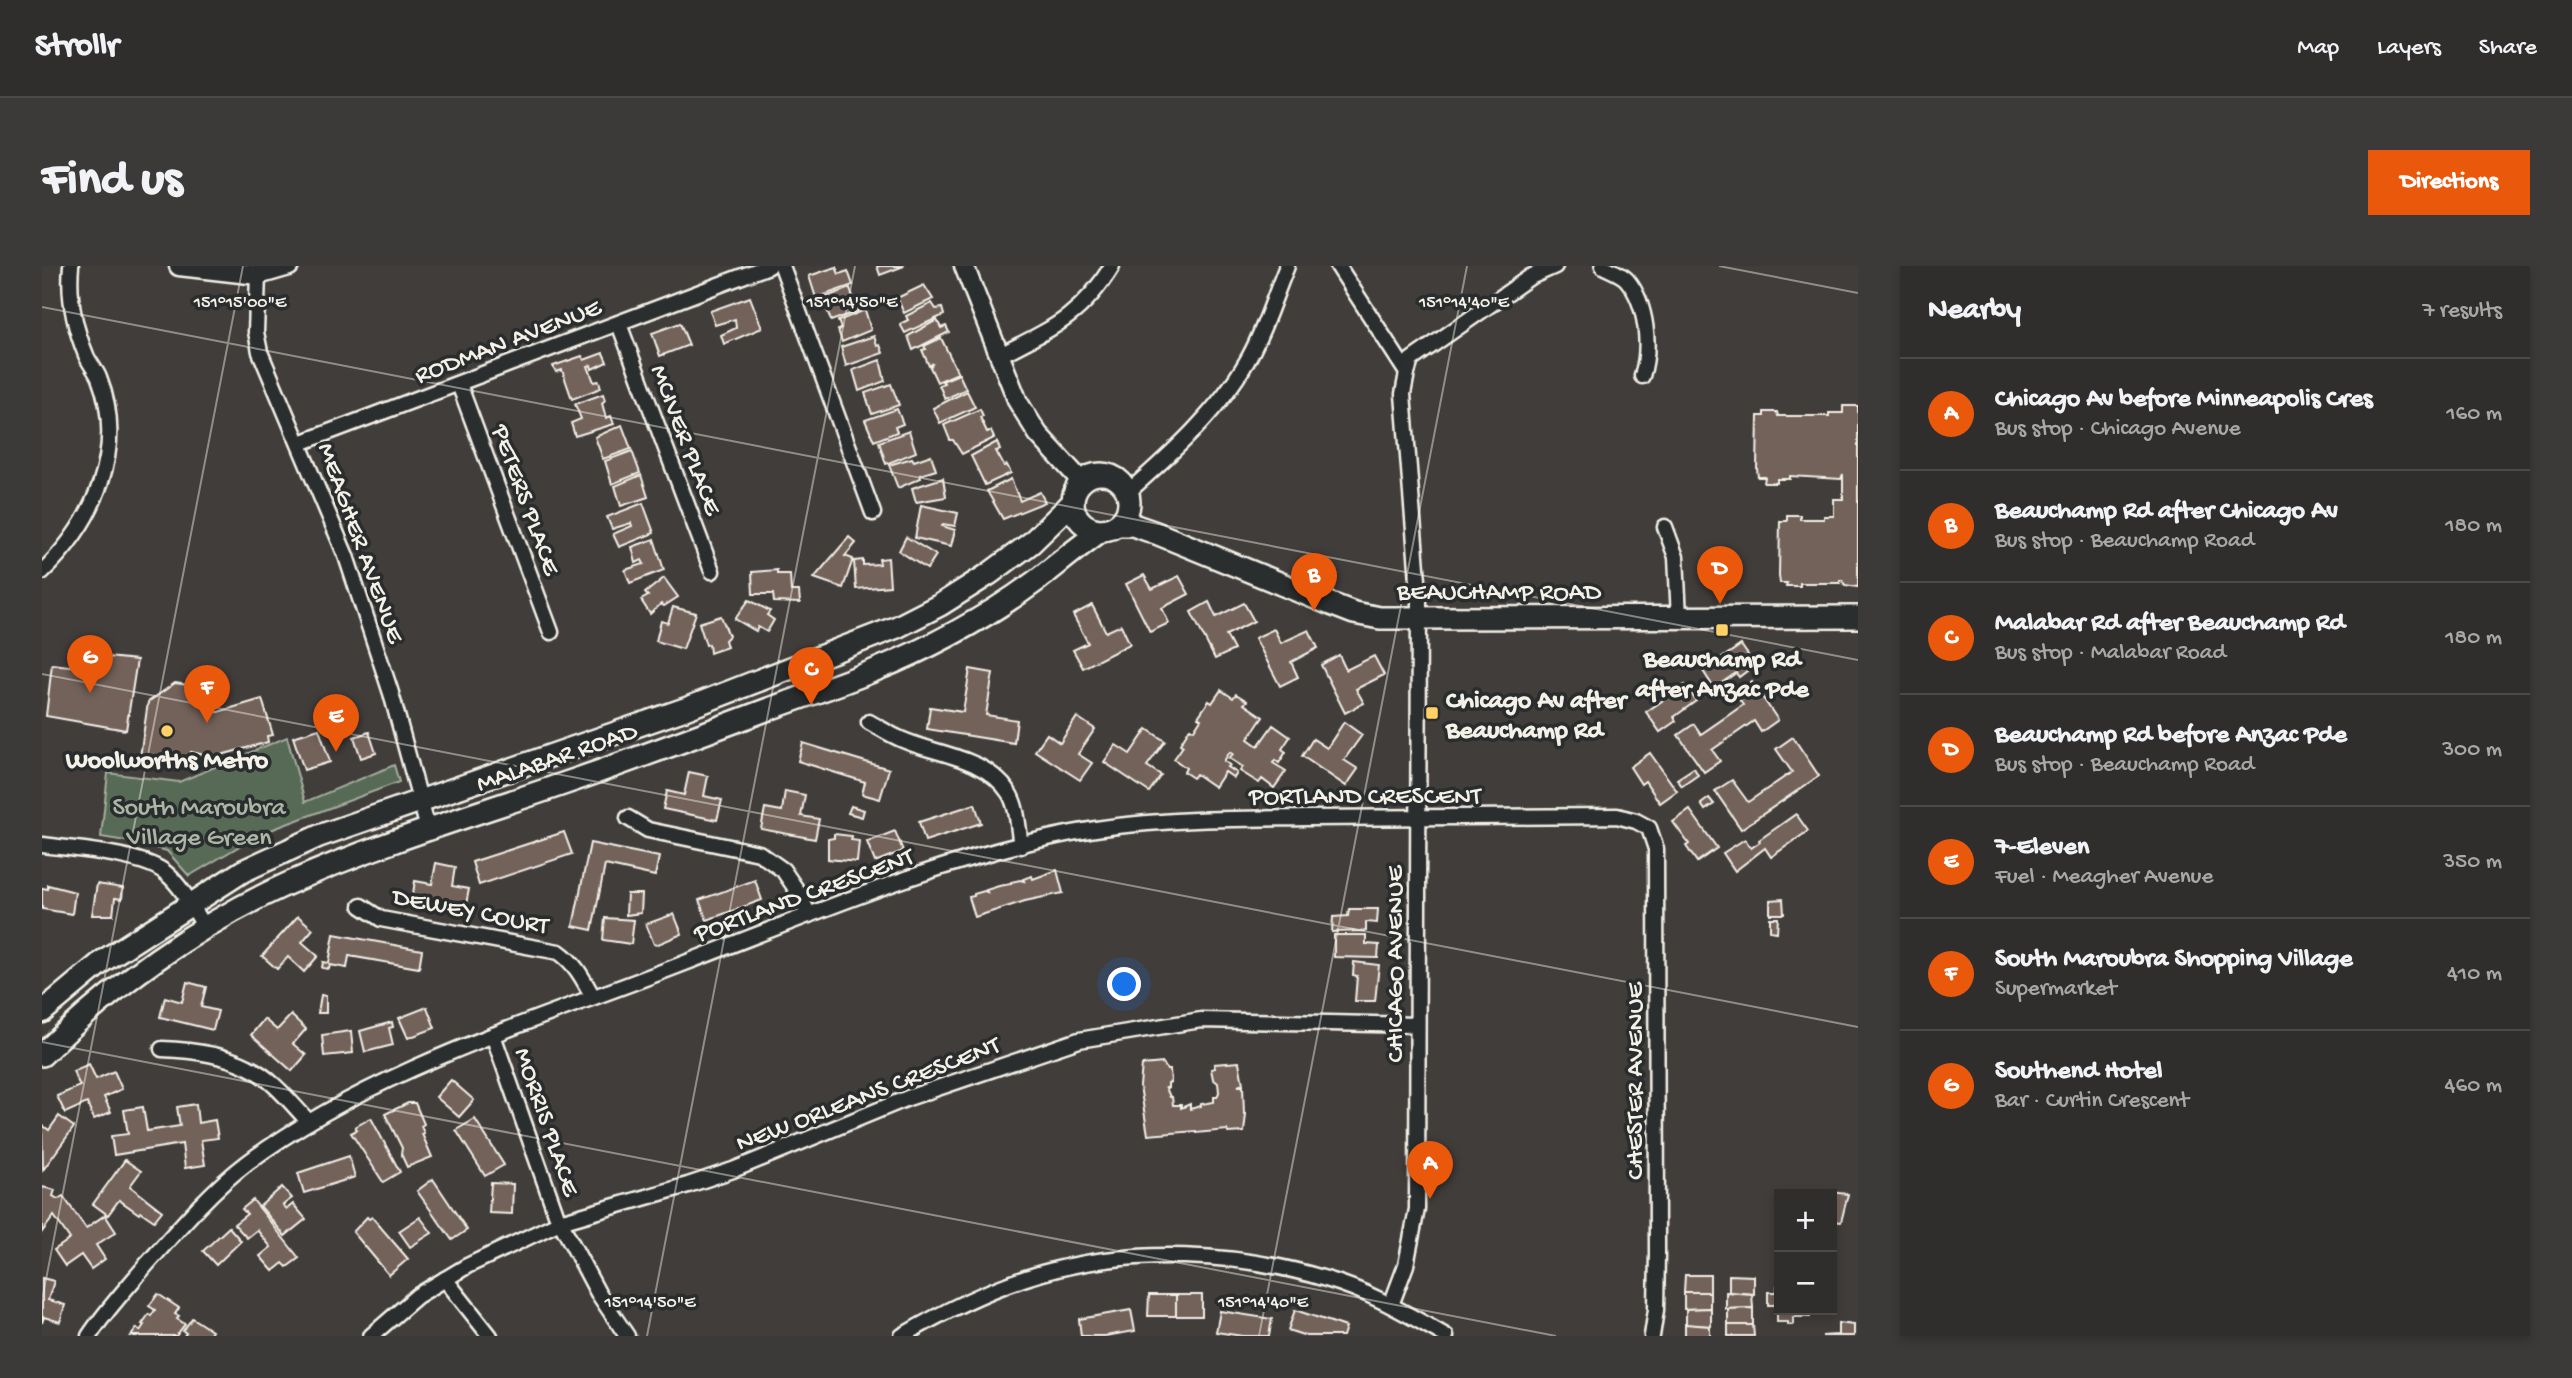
<!DOCTYPE html>
<meta charset="utf-8">
<style>
body{margin:0;font-family:"Gochi Hand",sans-serif;background:#3c3a38;color:#f1f3f6}
.controls{position:absolute;right:21px;bottom:21px;display:grid;overflow:hidden;border-radius:0px;box-shadow:0 4px 10px #0003}
.controls button{width:63px;height:63px;display:grid;place-items:center;padding:0;border:0;border-bottom:2px solid #4b4a48;background:#302e2c;color:#f1f3f6;font:35px sans-serif}
.you{position:absolute;left:1083px;top:719px;width:24px;height:24px;margin:-18px;border:5px solid #fff;border-radius:50%;background:#1a73e8;box-shadow:0 0 0 10px #1a73e833}
.badge{display:grid;place-items:center;width:46px;height:46px;border-radius:50%;background:#ea580c;color:#fff;font-size:23px;font-weight:700}
.pin{position:absolute;translate:-50% -58px;filter:drop-shadow(0 2px 4px #0008)}
.pin::after{content:'';position:absolute;top:37px;width:24px;height:21px;background:inherit;clip-path:polygon(0 0,100% 0,50% 100%)}
.list{margin:0;padding:0;list-style:none}
h2{display:flex;justify-content:space-between;align-items:center;height:91px;margin:0;padding:0 28px;font-size:30px}
h2 small{font-size:23px;font-weight:400;color:#a8a8a9}
.list li{display:grid;grid-template-columns:46px 1fr auto;gap:21px;align-items:center;box-sizing:border-box;height:112px;padding:0 28px;border-top:2px solid #4b4a48}
.list b{display:block;font-size:26px;white-space:nowrap}
.list p{margin:0;font-size:23px;white-space:nowrap;color:#a8a8a9}
.list em{font-size:23px;font-style:normal;color:#a8a8a9}
.map{position:relative;flex:none;width:1816px;height:1070px;overflow:hidden;border-radius:0px}
header{display:flex;align-items:center;gap:42px;box-sizing:border-box;height:98px;padding:0 35px;background:#302e2c;border-bottom:2px solid #4b4a48}
header strong{font-size:33px}
nav{display:flex;gap:38px;margin-inline-start:auto;font-size:24px}
.intro{display:flex;align-items:center;justify-content:space-between;box-sizing:border-box;height:168px;padding:0 42px}
h1{margin:0;font-size:49px}
.button{padding:18px 32px;border-radius:0px;background:#ea580c;color:#fff;font-size:24px;font-weight:700}
main{display:flex;gap:42px;padding:0 42px}
aside{flex:1;background:#302e2c;border-radius:0px;box-shadow:0 4px 10px #0003}
.map>svg:first-child{display:block}
.green{fill:#566b56;stroke:#a5ae9f;stroke-width:2}
.building{fill:#73625a;stroke:#f4f1e8;stroke-width:2}
.lines{fill:none;stroke-linecap:round;stroke-linejoin:round}
.minor-casing{stroke:#f4f1e8;stroke-width:19}
.tertiary-casing{stroke:#f4f1e8;stroke-width:23}
.secondary-casing{stroke:#f4f1e8;stroke-width:26}
.minor{stroke:#2a2d2e;stroke-width:14}
.tertiary{stroke:#2a2d2e;stroke-width:18}
.secondary{stroke:#2a2d2e;stroke-width:21}
.ticks{fill:none;stroke:#f4f1e8;stroke-width:2;stroke-opacity:0.45}
.poi-dot{fill:#ffd166;stroke:#2a2d2e;stroke-width:2.5}
.labels{text-anchor:middle;stroke-width:7;stroke-linejoin:round;paint-order:stroke}
.street-label{font-size:26px;fill:#f4f1e8;stroke:#2a2d2e}
.poi-label{font-size:26px;font-weight:bold;fill:#f4f1e8;stroke:#2a2d2e}
.park-label{font-size:26px;fill:#adb5a6;stroke:#2a2d2e}
.ticks-label{font-size:18px;text-anchor:middle;fill:#f4f1e8;stroke:#2a2d2e;stroke-width:7;stroke-linejoin:round;paint-order:stroke}
</style>
<header>
<strong>Strollr</strong>
<nav><a>Map</a><a>Layers</a><a>Share</a></nav>
</header>
<div class="intro"><h1>Find us</h1><a class="button">Directions</a></div>
<main>
<div class="map">
<svg width="1816" height="1070" viewBox="0 0 1816 1070">
<rect width="100%" height="100%" fill="#403d3b"/>
<filter id="ink" filterUnits="userSpaceOnUse"><feTurbulence type="fractalNoise" baseFrequency=".0143" numOctaves="2"/><feDisplacementMap in="SourceGraphic" scale="14" xChannelSelector="R" yChannelSelector="G"/><feConvolveMatrix kernelMatrix="1 2 1 2 8 2 1 2 1" color-interpolation-filters="sRGB"/></filter>
<g filter="url(#ink)">
<polygon class="green" points="245,471 263,536 352,499 357,516 218,568 147,610 125,585 96,577 59,571 66,507 137,516"/>
<g class="building">
<polygon points="835,0 862,0 838,9"/>
<polygon points="794,1 797,8 806,5 811,19 774,32 767,10"/>
<polygon points="882,19 891,33 862,47 855,32"/>
<polygon points="808,22 816,45 789,55 781,32"/>
<polygon points="708,31 720,62 682,78 679,69 694,62 693,53 673,59 668,45"/>
<polygon points="890,37 894,43 900,42 902,49 863,67 858,58 866,54 864,50"/>
<polygon points="823,44 829,64 800,76 796,64 799,62 796,55"/>
<polygon points="895,54 899,62 904,60 907,66 871,84 866,70"/>
<polygon points="638,57 647,79 618,90 610,67"/>
<polygon points="832,70 835,80 838,79 841,87 804,100 799,81"/>
<polygon points="899,72 916,107 895,116 888,101 891,97 887,100 880,84 884,83 882,80"/>
<polygon points="561,87 565,96 550,103 549,99 546,100 552,116 557,115 559,122 530,133 520,104 514,106 511,100 540,90 542,94"/>
<polygon points="838,94 843,115 817,125 811,104"/>
<polygon points="917,108 924,123 903,133 897,119 902,117 900,115"/>
<polygon points="849,118 857,139 830,148 823,127"/>
<polygon points="925,125 933,141 898,157 891,142"/>
<polygon points="561,128 563,134 560,137 564,152 569,150 572,158 533,170 529,157 539,153 533,138"/>
<polygon points="1801,140 1816,140 1816,321 1803,319 1800,314 1798,314 1798,317 1758,317 1758,320 1744,320 1745,317 1738,317 1737,309 1738,255 1745,255 1745,249 1758,249 1758,253 1782,253 1782,250 1792,250 1792,233 1801,233 1801,208 1799,213 1748,210 1748,213 1735,213 1735,217 1722,217 1723,211 1716,211 1715,203 1716,150 1722,150 1722,146 1735,146 1736,150 1787,150 1787,147 1801,147"/>
<polygon points="855,143 861,158 853,161 855,166 832,175 823,154"/>
<polygon points="938,143 941,150 938,151 945,166 949,165 952,172 920,188 911,174 908,174 902,159"/>
<polygon points="580,159 589,183 561,193 553,171"/>
<polygon points="867,165 874,186 844,198 837,176"/>
<polygon points="955,176 958,184 954,185 962,200 965,199 969,207 943,219 929,190"/>
<polygon points="590,185 598,207 570,218 563,195"/>
<polygon points="889,189 894,204 878,209 879,212 856,222 847,199 870,192 872,195"/>
<polygon points="599,209 606,231 579,240 573,220"/>
<polygon points="901,212 904,231 874,236 870,222"/>
<polygon points="969,213 978,235 998,226 1003,236 961,253 945,225"/>
<polygon points="601,237 612,267 577,281 571,268 590,260 589,257 570,263 565,251"/>
<polygon points="879,239 916,247 913,260 901,258 900,260 913,264 909,280 873,272"/>
<polygon points="807,271 814,277 803,290 811,293 801,322 772,312"/>
<polygon points="864,271 894,289 885,303 857,285"/>
<polygon points="612,273 622,304 588,317 583,304 602,298 600,294 594,297 590,281"/>
<polygon points="846,292 848,320 814,323 812,295 821,294 821,299 838,298 837,293"/>
<polygon points="735,304 735,308 748,308 749,325 757,325 758,337 732,336 731,328 711,328 710,306"/>
<polygon points="1102,309 1110,323 1137,310 1147,328 1120,342 1127,357 1108,366 1084,318"/>
<polygon points="622,312 636,331 622,340 619,338 608,348 599,334 606,330 603,327"/>
<polygon points="707,334 728,345 725,349 732,354 725,366 716,361 714,365 693,353"/>
<polygon points="1167,336 1174,351 1202,337 1212,355 1184,369 1192,384 1173,393 1149,346"/>
<polygon points="1050,339 1064,366 1079,359 1088,378 1041,402 1031,384 1046,377 1031,349"/>
<polygon points="631,341 654,347 641,383 614,375 619,355 626,357"/>
<polygon points="679,350 687,370 683,374 685,381 668,387 667,378 664,379 657,357"/>
<polygon points="1232,363 1239,377 1267,364 1276,382 1249,396 1256,411 1238,420 1213,372"/>
<polygon points="1699,379 1713,399 1697,411 1694,407 1672,422 1661,405"/>
<polygon points="1297,389 1304,404 1332,390 1342,409 1314,423 1322,437 1303,447 1279,399"/>
<polygon points="65,391 95,394 84,464 4,450 10,398 63,404"/>
<polygon points="928,403 951,407 944,449 975,454 972,477 885,463 888,441 921,446"/>
<polygon points="1710,416 1736,454 1719,466 1712,455 1670,484 1678,495 1662,506 1636,469 1652,458 1659,468 1701,439 1693,428"/>
<polygon points="133,417 160,421 159,434 168,434 166,445 176,446 220,433 231,469 225,470 226,476 172,491 149,486 147,498 98,491 106,436"/>
<polygon points="1643,419 1654,435 1632,451 1634,455 1618,466 1604,446"/>
<polygon points="1179,424 1191,432 1194,428 1205,435 1202,438 1221,451 1206,473 1216,480 1231,459 1248,471 1240,483 1244,486 1237,497 1233,494 1231,497 1244,505 1232,522 1220,513 1217,517 1198,505 1201,501 1187,492 1191,488 1188,486 1182,495 1188,499 1186,501 1195,507 1192,512 1183,506 1173,521 1154,508 1151,512 1142,506 1144,502 1132,493 1141,480 1138,478 1148,462 1152,464 1159,453 1156,451 1167,435 1170,437"/>
<polygon points="1035,451 1053,463 1036,488 1050,497 1038,514 993,485 1005,468 1018,477"/>
<polygon points="1302,456 1320,469 1302,494 1316,503 1304,520 1260,490 1271,473 1285,482"/>
<polygon points="277,463 288,496 262,504 251,471"/>
<polygon points="1105,463 1123,475 1105,500 1119,509 1107,526 1062,496 1074,479 1088,488"/>
<polygon points="327,466 334,487 319,492 312,471"/>
<polygon points="1751,471 1777,510 1699,563 1673,525 1690,514 1706,536 1750,506 1734,483"/>
<polygon points="761,477 847,503 838,533 820,528 823,516 756,495"/>
<polygon points="1608,487 1635,525 1618,537 1603,515 1599,518 1588,501"/>
<polygon points="1652,502 1656,509 1640,520 1635,513"/>
<polygon points="647,506 666,510 662,530 680,534 675,554 621,543 625,525 642,529"/>
<polygon points="743,525 763,529 759,550 777,553 773,573 719,563 723,542 740,545"/>
<polygon points="1667,532 1672,538 1663,544 1659,538"/>
<polygon points="933,538 939,557 883,575 877,556"/>
<polygon points="809,540 822,544 820,551 806,547"/>
<polygon points="1648,544 1675,582 1655,596 1644,580 1647,578 1631,556"/>
<polygon points="1754,548 1766,565 1729,591 1723,582 1693,605 1681,587 1703,573 1709,582 1718,576 1717,574"/>
<polygon points="853,565 861,585 833,596 825,576"/>
<polygon points="522,566 530,588 437,619 430,596"/>
<polygon points="792,568 810,570 809,574 817,575 815,596 786,593 786,573 792,572"/>
<polygon points="548,577 617,591 613,610 563,599 550,664 531,660"/>
<polygon points="394,597 413,601 410,620 427,623 423,644 370,634 373,615 390,618"/>
<polygon points="1015,604 1021,627 983,635 933,651 927,631 932,630 932,628 942,625 945,626 944,624 957,620 969,618 969,616 978,614 982,615 981,613 990,610 991,613"/>
<polygon points="713,614 720,634 665,654 657,634"/>
<polygon points="55,618 81,622 80,633 73,632 71,649 50,649"/>
<polygon points="6,619 33,626 30,648 0,643 0,622 6,623"/>
<polygon points="585,628 600,628 599,647 584,649"/>
<polygon points="1741,633 1742,648 1728,648 1728,634"/>
<polygon points="1307,643 1336,643 1335,657 1324,656 1324,665 1290,666 1291,651 1306,650"/>
<polygon points="632,648 640,668 614,679 612,678 604,658"/>
<polygon points="256,650 271,663 260,676 276,690 262,706 246,691 235,703 220,690"/>
<polygon points="563,652 592,654 589,678 561,674"/>
<polygon points="1728,652 1736,652 1735,666 1728,665"/>
<polygon points="292,668 380,684 377,702 307,690 305,702 288,699 287,703 280,702 281,696 287,697"/>
<polygon points="1292,669 1324,669 1324,678 1337,679 1336,692 1292,691"/>
<polygon points="1312,696 1337,699 1333,735 1313,735 1315,710 1311,709"/>
<polygon points="145,716 164,721 159,741 176,745 171,764 118,751 123,731 140,736"/>
<polygon points="279,729 284,730 284,747 276,747"/>
<polygon points="385,741 393,762 366,772 357,752"/>
<polygon points="249,749 264,763 251,778 264,789 250,805 209,769 222,753 235,764"/>
<polygon points="350,756 351,761 347,762 351,779 323,786 318,765"/>
<polygon points="309,765 311,787 282,790 280,769"/>
<polygon points="1197,796 1201,818 1196,820 1201,820 1202,848 1204,848 1202,866 1186,867 1185,864 1154,867 1154,865 1106,869 1098,820 1100,799 1121,797 1125,804 1128,804 1129,816 1126,817 1126,822 1124,822 1128,831 1130,831 1131,839 1139,839 1139,842 1148,838 1148,843 1159,840 1159,838 1172,836 1172,831 1175,831 1177,826 1176,817 1171,813 1169,803 1173,802 1172,798"/>
<polygon points="47,798 54,813 72,805 80,823 62,831 69,846 52,853 45,837 23,847 15,830 38,820 31,805"/>
<polygon points="409,814 432,834 417,851 394,831"/>
<polygon points="366,837 373,837 382,858 379,860 382,867 380,868 390,891 365,901 359,888 360,882 343,848"/>
<polygon points="154,838 156,857 173,854 176,872 159,874 163,899 143,902 140,878 72,889 69,870 86,868 82,844 101,841 105,865 138,860 135,841"/>
<polygon points="17,850 32,861 1,904 0,859 7,864"/>
<polygon points="329,852 358,906 341,916 309,867 315,864 313,861"/>
<polygon points="433,853 462,899 443,910 414,864"/>
<polygon points="307,890 313,911 262,927 256,907"/>
<polygon points="83,894 99,905 88,920 120,945 112,955 99,946 97,948 77,934 66,949 51,938"/>
<polygon points="391,913 425,964 410,974 375,925"/>
<polygon points="449,917 471,918 470,948 447,947"/>
<polygon points="0,921 13,924 11,930 16,933 21,930 44,962 63,949 74,966 54,979 63,993 49,1003 39,989 23,1000 12,984 28,973 12,950 0,966"/>
<polygon points="240,921 250,932 241,939 245,943 251,938 264,953 243,970 218,940"/>
<polygon points="1788,926 1806,928 1799,956 1790,955 1790,928 1787,928"/>
<polygon points="211,934 257,992 245,1001 241,997 231,1005 218,990 229,981 215,964 205,972 192,958 205,948 200,943"/>
<polygon points="325,951 327,953 330,951 366,993 347,1009 311,966"/>
<polygon points="378,951 390,967 368,981 357,965"/>
<polygon points="187,961 199,975 174,999 161,985"/>
<polygon points="1643,1009 1668,1009 1668,1026 1642,1026"/>
<polygon points="1687,1009 1712,1010 1712,1028 1687,1026"/>
<polygon points="0,1012 12,1015 6,1034 23,1039 18,1056 2,1051 0,1057"/>
<polygon points="1735,1020 1737,1020 1737,1044 1768,1044 1768,1051 1751,1051 1751,1059 1746,1059 1746,1056 1735,1056 1735,1039 1726,1039 1726,1026 1735,1026"/>
<polygon points="1642,1026 1668,1026 1668,1042 1642,1043"/>
<polygon points="1684,1026 1710,1028 1711,1042 1684,1043"/>
<polygon points="116,1028 137,1042 133,1048 137,1050 135,1053 143,1058 134,1070 89,1070 95,1062 98,1065 102,1059 100,1058 107,1048 109,1050 113,1044 107,1040"/>
<polygon points="1107,1029 1134,1029 1134,1050 1106,1050"/>
<rect x="1134" y="1029" width="26" height="21"/>
<polygon points="1669,1042 1669,1060 1644,1059 1644,1043"/>
<polygon points="1711,1042 1711,1059 1686,1059 1686,1043"/>
<polygon points="1089,1044 1093,1065 1063,1070 1039,1070 1037,1053"/>
<polygon points="1253,1044 1304,1061 1301,1070 1264,1070 1246,1064"/>
<polygon points="1178,1045 1230,1053 1227,1070 1200,1070 1174,1066"/>
<polygon points="150,1052 170,1065 167,1070 142,1070 144,1067 141,1065"/>
<polygon points="1796,1057 1812,1059 1812,1070 1780,1070 1796,1069"/>
<polygon points="1643,1058 1668,1060 1668,1070 1643,1070"/>
<polygon points="1686,1059 1711,1059 1712,1070 1686,1070"/>
</g>
<g class="lines">
<defs>
<g id="minor">
<polyline points="740,0 831,247"/>
<polyline points="1296,0 1365,107 1361,128 1377,327 1375,943 1364,999 1349,1039"/>
<path d="M1561 0C1568 4 1580 8 1585 14 1605 38 1609 82 1600 110"/>
<polyline points="216,9 214,66 218,86 304,290 349,427 386,563"/>
<polyline points="577,58 670,305"/>
<path d="M958 89C1009 63 1039 51 1070 0"/>
<polyline points="1365,107 1369,94 1488,11 1513,0"/>
<polyline points="417,118 509,366"/>
<polyline points="258,177 727,0"/>
<path d="M1085 227C1129 188 1176 146 1205 95 1222 66 1232 31 1245 0"/>
<polyline points="1623,261 1634,291 1637,351"/>
<path d="M0 306C52 256 85 183 57 112 54 104 47 97 44 89 32 60 26 31 29 0"/>
<path d="M827 456C838 462 849 469 861 474 896 489 944 491 967 527 976 541 976 563 979 580"/>
<polyline points="586,552 606,564 717,587 741,604 756,626 767,649"/>
<path d="M0 579C31 583 104 588 125 608 141 622 152 644 163 661"/>
<path d="M319 640 339 653 517 686C534 698 541 713 551 731"/>
<polyline points="451,769 514,948 556,1027 585,1070"/>
<path d="M120 783C147 784 181 788 206 801 230 812 249 837 267 856"/>
<polyline points="403,1013 448,1070"/>
<path d="M47 1070C64 1044 85 1022 105 998 136 963 168 925 205 897 334 801 500 753 648 695 770 648 900 592 1030 567 1107 552 1186 553 1264 552 1368 551 1472 551 1575 550L1594 555 1607 562 1614 583 1615 987 1614 1044 1610 1070"/>
<polyline points="329,1070 375,1030 425,1000 518,956 646,919 691,904 866,832 1037,774 1159,754 1375,759"/>
<path d="M860 1070C904 1044 951 1021 1000 1007 1090 981 1196 986 1284 1013 1327 1025 1365 1048 1404 1070"/>
</g>
<g id="tertiary">
<polyline points="137,0 216,9 247,0"/>
<polyline points="922,0 976,136 996,168 1040,216"/>
</g>
<g id="secondary">
<circle cx="1059" cy="236" r="28"/>
<polyline points="1076,259 1091,259 1114,267 1286,337 1312,347 1338,352 1816,351"/>
<polyline points="0,746 61,695 201,605 277,570 643,443 855,361 898,339 947,308 989,277 1031,236"/>
<path d="M0 789C70 720 155 659 245 618 334 578 428 550 521 518 589 495 657 469 724 444 760 431 796 419 831 405 888 382 944 352 994 315 1016 298 1037 280 1060 264"/>
</g>
</defs>
<use href="#minor" class="minor-casing"/>
<use href="#tertiary" class="tertiary-casing"/>
<use href="#secondary" class="secondary-casing"/>
<use href="#minor" class="minor"/>
<use href="#tertiary" class="tertiary"/>
<use href="#secondary" class="secondary"/>
</g>
</g>
<path class="ticks" d="M1677 0 1816 27M0 41 1816 394M0 408 1816 761M0 776 1514 1070M0 1034 201 0M605 1070 813 0M1217 1070 1425 0"/>
<g class="poi-dot">
<rect x="1673" y="357" width="14" height="14" rx="3.5"/>
<rect x="1383" y="440" width="14" height="14" rx="3.5"/>
<circle cx="125" cy="465" r="7"/>
</g>
<g class="labels">
<g class="street-label">
<text transform="translate(465 73) rotate(-21)" y="9">RODMAN AVENUE</text>
<text transform="translate(646 173) rotate(69)" y="9">MCIVER PLACE</text>
<text transform="translate(486 233) rotate(70)" y="9">PETERS PLACE</text>
<text transform="translate(321 276) rotate(70)" y="9">MEAGHER AVENUE</text>
<text x="1457" y="333">BEAUCHAMP ROAD</text>
<text transform="translate(514 489) rotate(-19)" y="9">MALABAR ROAD</text>
<text x="1323" y="537">PORTLAND CRESCENT</text>
<text transform="translate(761 627) rotate(-20)" y="9">PORTLAND CRESCENT</text>
<text transform="translate(429 643) rotate(11)" y="9">DEWEY COURT</text>
<text transform="translate(1351 698) rotate(-90)" y="9">CHICAGO AVENUE</text>
<text transform="translate(1591 815) rotate(-90)" y="9">CHESTER AVENUE</text>
<text transform="translate(825 826) rotate(-21)" y="9">NEW ORLEANS CRESCENT</text>
<text transform="translate(507 855) rotate(71)" y="9">MORRIS PLACE</text>
</g>
<g class="poi-label">
<text x="1680" y="400">Beauchamp Rd<tspan x="1680" dy="30">after Anzac Pde</tspan></text>
<text x="1404" y="441" text-anchor="start">Chicago Av after<tspan x="1404" dy="30">Beauchamp Rd</tspan></text>
<text x="125" y="501">Woolworths Metro</text>
</g>
<g class="park-label">
<text x="157" y="548">South Maroubra<tspan x="157" dy="30">Village Green</tspan></text>
</g>
</g>
<g class="ticks-label">
<text x="198" y="41">151°15'00"E</text>
<text x="810" y="41">151°14'50"E</text>
<text x="1422" y="41">151°14'40"E</text>
<text x="608" y="1041">151°14'50"E</text>
<text x="1221" y="1041">151°14'40"E</text>
</g>
</svg>
<div class="controls">
<button>+</button>
<button>−</button>
</div>
<div class="you"></div>
<div class="pin badge" style="left:1388px;top:933px">A</div>
<div class="pin badge" style="left:1272px;top:345px">B</div>
<div class="pin badge" style="left:769px;top:439px">C</div>
<div class="pin badge" style="left:1678px;top:338px">D</div>
<div class="pin badge" style="left:294px;top:486px">E</div>
<div class="pin badge" style="left:165px;top:457px">F</div>
<div class="pin badge" style="left:48px;top:427px">G</div>
</div>
<aside>
<h2>Nearby<small>7 results</small></h2>
<ul class="list">
<li><span class="badge">A</span><div><b>Chicago Av before Minneapolis Cres</b><p>Bus stop · Chicago Avenue</p></div><em>160 m</em></li>
<li><span class="badge">B</span><div><b>Beauchamp Rd after Chicago Av</b><p>Bus stop · Beauchamp Road</p></div><em>180 m</em></li>
<li><span class="badge">C</span><div><b>Malabar Rd after Beauchamp Rd</b><p>Bus stop · Malabar Road</p></div><em>180 m</em></li>
<li><span class="badge">D</span><div><b>Beauchamp Rd before Anzac Pde</b><p>Bus stop · Beauchamp Road</p></div><em>300 m</em></li>
<li><span class="badge">E</span><div><b>7-Eleven</b><p>Fuel · Meagher Avenue</p></div><em>350 m</em></li>
<li><span class="badge">F</span><div><b>South Maroubra Shopping Village</b><p>Supermarket</p></div><em>410 m</em></li>
<li><span class="badge">G</span><div><b>Southend Hotel</b><p>Bar · Curtin Crescent</p></div><em>460 m</em></li>
</ul>
</aside>
</main>
